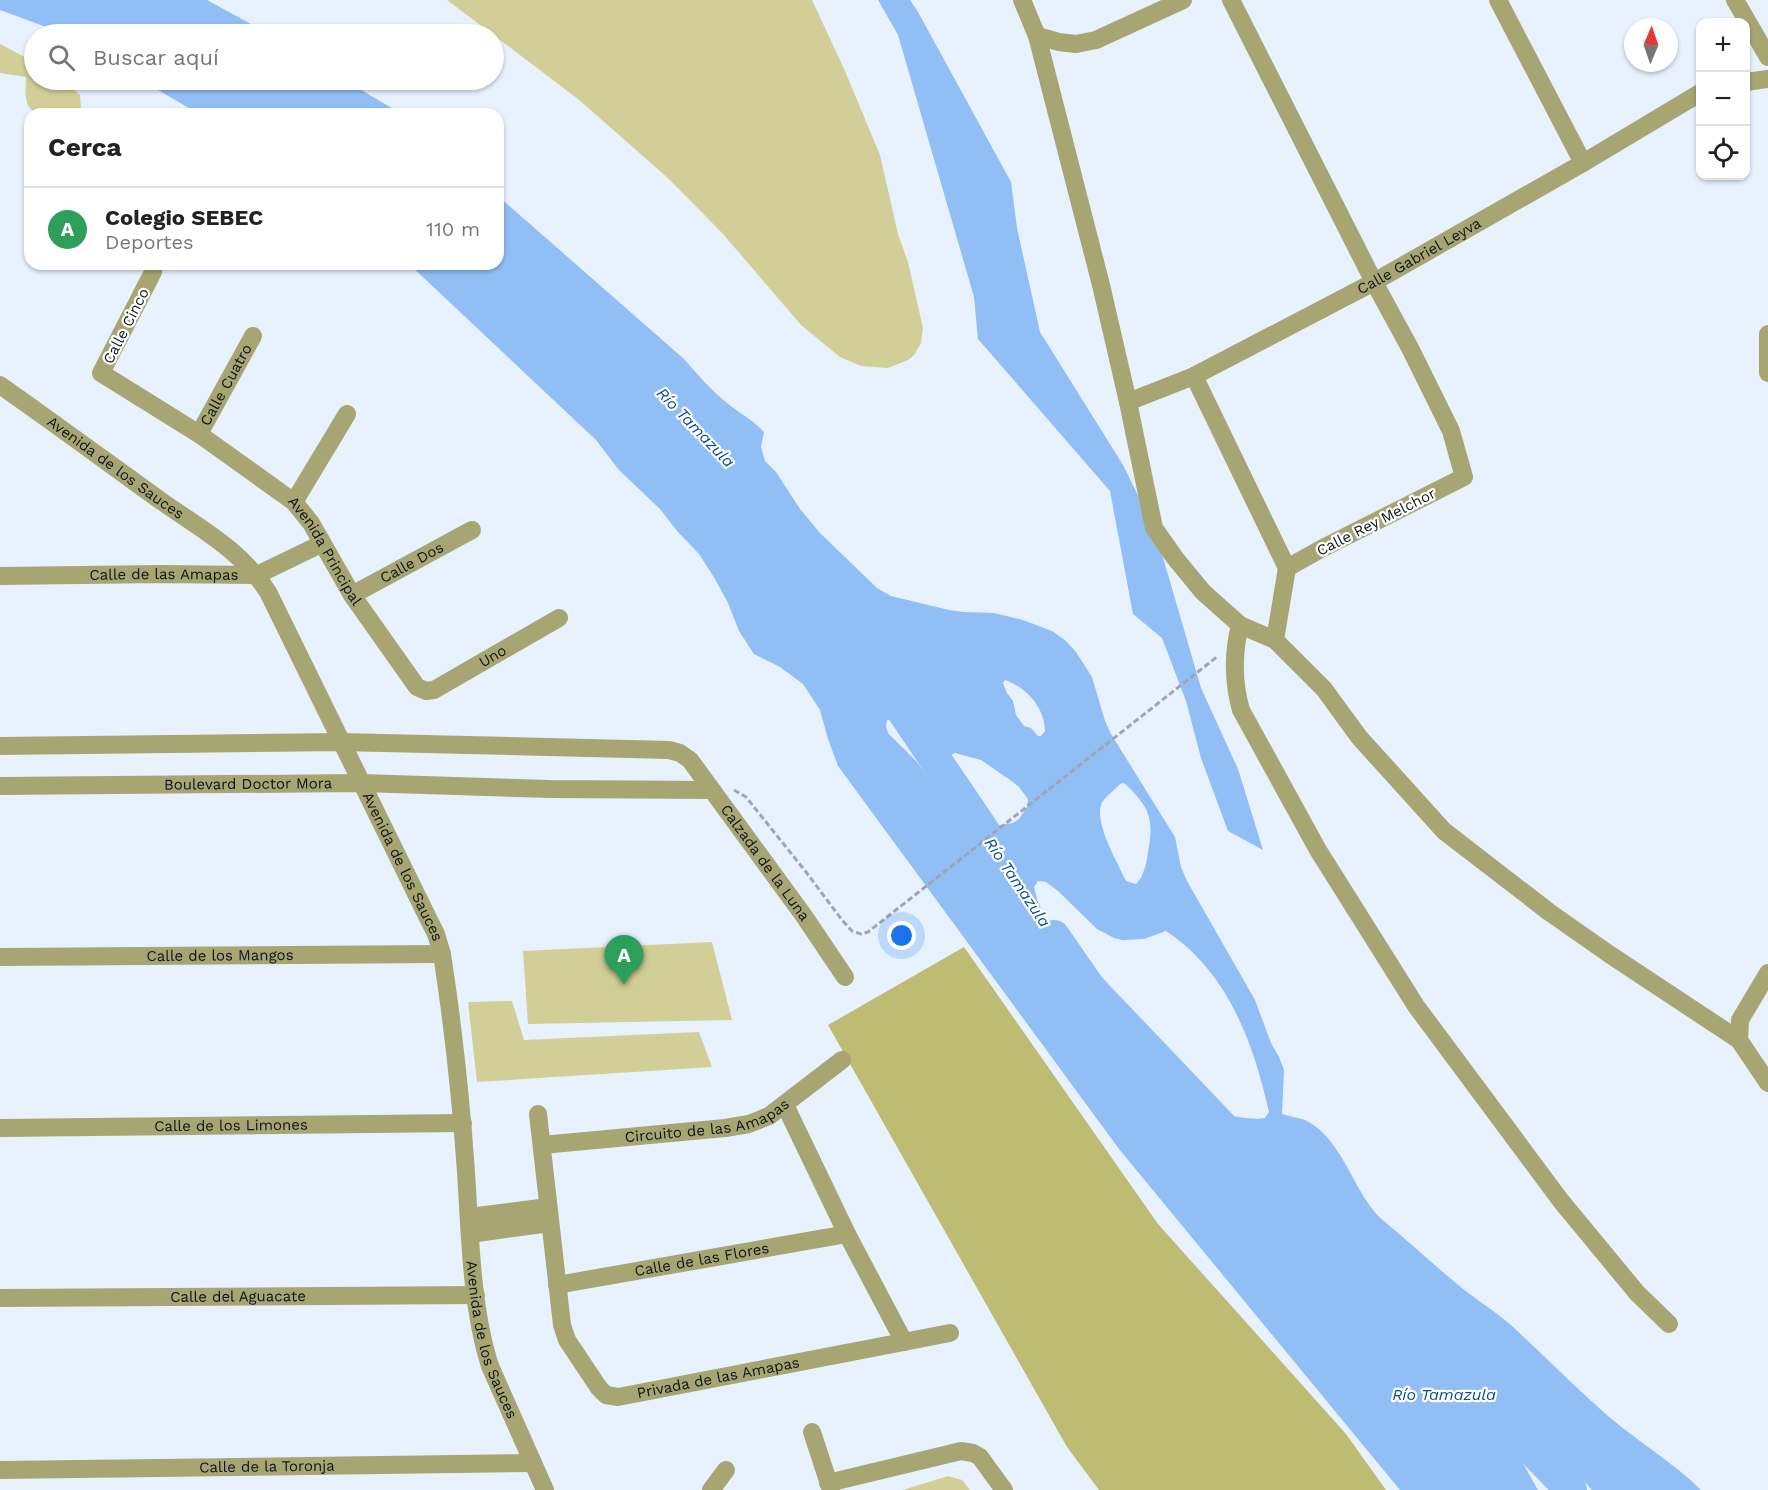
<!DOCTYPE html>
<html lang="es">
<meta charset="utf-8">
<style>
body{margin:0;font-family:"Work Sans",sans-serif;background:#f6f6f6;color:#222}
.controls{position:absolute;right:18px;top:18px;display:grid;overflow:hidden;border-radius:12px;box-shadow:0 2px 4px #0004}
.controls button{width:54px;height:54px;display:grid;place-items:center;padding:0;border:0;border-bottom:2px solid #e0e0e0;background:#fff;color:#222;font:30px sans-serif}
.compass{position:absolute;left:1624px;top:18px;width:54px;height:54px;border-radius:50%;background:#fff;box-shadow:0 2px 4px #0004;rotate:2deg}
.you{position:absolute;left:902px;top:936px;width:21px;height:21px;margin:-15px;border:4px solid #fff;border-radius:50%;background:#1a73e8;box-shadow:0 0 0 9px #1a73e833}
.badge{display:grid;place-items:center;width:39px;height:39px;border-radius:50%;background:#5d5a27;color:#fff;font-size:20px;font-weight:700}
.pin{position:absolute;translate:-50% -50px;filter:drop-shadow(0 2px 3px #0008)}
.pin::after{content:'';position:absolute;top:32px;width:21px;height:18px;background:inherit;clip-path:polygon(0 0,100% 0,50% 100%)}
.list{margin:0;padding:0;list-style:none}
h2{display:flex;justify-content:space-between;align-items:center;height:78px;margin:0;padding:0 24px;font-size:26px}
h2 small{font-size:20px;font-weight:400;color:#767676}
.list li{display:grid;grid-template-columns:39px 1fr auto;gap:18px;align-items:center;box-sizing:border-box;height:84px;padding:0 24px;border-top:2px solid #e0e0e0}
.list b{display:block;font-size:22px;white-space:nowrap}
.list p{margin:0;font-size:20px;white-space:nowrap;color:#767676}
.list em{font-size:20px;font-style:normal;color:#767676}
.icon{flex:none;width:33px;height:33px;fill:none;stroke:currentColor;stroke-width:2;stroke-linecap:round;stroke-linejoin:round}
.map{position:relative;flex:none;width:1768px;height:1490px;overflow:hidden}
.search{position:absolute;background:#fff;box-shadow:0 2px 4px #0004;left:24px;top:24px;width:480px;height:66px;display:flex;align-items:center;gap:15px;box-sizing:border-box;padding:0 21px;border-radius:33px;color:#767676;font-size:22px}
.panel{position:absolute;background:#fff;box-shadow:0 2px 4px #0004;left:24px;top:108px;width:480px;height:162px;border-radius:18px}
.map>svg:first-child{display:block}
.green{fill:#d1cf97}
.forest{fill:#bebb73}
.water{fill:#90bef5;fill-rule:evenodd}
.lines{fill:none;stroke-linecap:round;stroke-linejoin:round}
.river{stroke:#90bef5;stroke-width:32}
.path{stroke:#9da5b0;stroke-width:3;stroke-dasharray:6 3;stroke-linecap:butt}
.minor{stroke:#a7a572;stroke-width:18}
.labels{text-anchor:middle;stroke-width:4.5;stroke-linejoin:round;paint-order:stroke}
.street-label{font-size:15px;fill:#0d1319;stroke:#fff}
.water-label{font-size:16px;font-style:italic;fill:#064b8b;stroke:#fff}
</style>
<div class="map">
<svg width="1768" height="1490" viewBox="0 0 1768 1490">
<rect width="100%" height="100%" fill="#e8f2ff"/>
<g class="green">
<polygon points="447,0 812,0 845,71 880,155 898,234 908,262 923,328 921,343 914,355 908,360 888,368 861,366 840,357 801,325 723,234 669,179 578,99"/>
<path d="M0 44 34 62V80C60 80 60 77 80 95L81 109C67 113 39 121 29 107 24 99 26 86 26 77L0 73Z"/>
<polygon points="712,942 732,1020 528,1024 523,951"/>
<polygon points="512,1001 524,1040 699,1032 712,1067 477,1082 468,1002"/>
<polygon points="948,1476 962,1480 970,1490 903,1490"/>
</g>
<polygon class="forest" points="964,947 1158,1224 1346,1434 1386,1490 1099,1490 1067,1447 828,1025"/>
<g class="water">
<polygon points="0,0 207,0 269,34 65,34 0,10"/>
<polygon points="878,0 910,0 918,12 1011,182 1017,228 1040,332 1123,465 1155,530 1201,688 1238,769 1263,850 1228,831 1201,758 1186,701 1162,638 1133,614 1110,491 978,339 974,297 898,35"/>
<polygon points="141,80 344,80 402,114 199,114"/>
<path d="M498 196 684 359C698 375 711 390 727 403 740 414 752 419 764 432L761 447 765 461 776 472 800 509 820 533 877 588 891 596 949 610 964 612 994 613 1023 620 1052 631 1065 640 1076 652 1092 677 1105 721 1111 734 1175 837 1181 867 1187 881 1255 1000 1271 1043 1279 1057 1284 1070 1282 1114C1291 1117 1304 1118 1312 1124 1346 1146 1355 1198 1385 1222 1409 1242 1433 1264 1457 1284 1475 1299 1495 1311 1512 1326 1544 1356 1575 1387 1608 1416 1638 1442 1673 1462 1701 1490H1592C1570 1465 1555 1451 1520 1454L1521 1460 1538 1490H1400L1119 1149 838 766 828 739 820 710 803 684 780 667 754 654 739 631 728 603 715 579 699 554 678 532 660 509 619 470 596 440 409 264H498ZM1005 680C1026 687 1045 708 1045 731L1041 736H1038L1031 728 1024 726 1016 715 1013 701 1007 693 1003 683ZM887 720H894L930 743 941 757 945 758 955 753 981 760 1013 782 1019 787 1028 799 1027 807 1019 819 1013 823 978 828 967 827 917 762 888 733 886 726ZM1124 783C1153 810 1154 821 1147 859 1145 868 1143 877 1136 884L1126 881C1118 863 1095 825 1101 805 1104 797 1114 791 1120 784ZM1038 881 1046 882 1058 891 1097 929 1114 938 1122 940 1144 939 1166 931C1228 972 1253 1042 1269 1112L1265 1118C1246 1122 1190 1108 1176 1095L1115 1024 1098 1000 1088 991 1075 965 1047 921 1038 902 1034 887Z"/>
</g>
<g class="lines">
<g class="river">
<polyline points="895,700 1005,862"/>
<polyline points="1054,936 1090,988 1234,1139"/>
<polyline points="1507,1424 1571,1490"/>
</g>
<polyline class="path" points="734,790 746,797 806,872 842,920 852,931 861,934 868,932 1218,656"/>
<g class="minor">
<polyline points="1022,0 1037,36 1101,285 1128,402 1154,528 1175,558 1203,592 1240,625 1275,640 1324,689 1359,737 1444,831 1549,912 1609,954 1739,1040 1768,1083"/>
<polyline points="1231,0 1374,282 1410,348 1451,431 1464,477 1321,549 1287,568"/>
<polyline points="1498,0 1583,163"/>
<polyline points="1735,0 1768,57"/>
<polyline points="1037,36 1059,42 1076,44 1096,40 1183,0"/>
<polyline points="1746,82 1768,79"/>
<path id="s1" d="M153 272 101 373 199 434 294 502 311 523 352 595 417 687 426 691 434 690 559 618"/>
<polyline points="1768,334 1768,373"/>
<polyline points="1194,376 1287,568 1275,640"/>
<path id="s2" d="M0 385C54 423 107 462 161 501 201 529 241 550 268 592L426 914 436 934 442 954C453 1026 461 1099 466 1172 470 1233 471 1307 490 1366L545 1490"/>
<path id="s3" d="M1128 402 1194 376 1374 282 1583 163 1700 93"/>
<path id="s4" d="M199 434 253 336"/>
<polyline points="294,502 347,414"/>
<path id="s5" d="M0 576 161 574 257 575 321 544"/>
<path id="s6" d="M352 595 472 530"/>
<path d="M1240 625C1233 652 1233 683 1241 710L1318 850 1416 1006 1561 1201 1637 1293 1669 1324"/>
<path id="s7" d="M0 746 341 742 669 750 680 753 690 760 804 916 845 977"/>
<path id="s8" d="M0 786 361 783 550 789 712 790"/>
<path id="s9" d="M0 957 442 954"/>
<polyline points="1739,1040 1740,1020 1768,973"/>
<polyline points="785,1105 847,1234 904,1342"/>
<path id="s10" d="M538 1114 562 1325 567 1340 599 1388 606 1395 618 1397 950 1333"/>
<path id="s11" d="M0 1128 463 1123"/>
<path id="s12" d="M542 1145 725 1128 749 1124 769 1116 842 1060"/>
<polyline points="469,1217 548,1207"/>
<polyline points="470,1234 550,1223"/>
<path id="s13" d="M557 1285 847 1234"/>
<path id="s14" d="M0 1298 476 1295"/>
<polyline points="812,1432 831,1490"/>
<path id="s15" d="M0 1470 533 1463"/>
<polyline points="828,1483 961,1451 973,1453 980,1457 1004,1490"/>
<polyline points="711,1490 726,1470"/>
</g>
</g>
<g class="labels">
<g class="street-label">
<text dy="5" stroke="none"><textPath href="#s3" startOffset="326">Calle Gabriel Leyva</textPath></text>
<text transform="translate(126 326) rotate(-63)" y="5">Calle Cinco</text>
<text dy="5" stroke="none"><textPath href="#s4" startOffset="56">Calle Cuatro</textPath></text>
<text dy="5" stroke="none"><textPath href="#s2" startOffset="142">Avenida de los Sauces</textPath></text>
<text transform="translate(1376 522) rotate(-27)" y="5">Calle Rey Melchor</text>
<text dy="5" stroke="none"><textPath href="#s1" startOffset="404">Avenida Principal</textPath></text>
<text dy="5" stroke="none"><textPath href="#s6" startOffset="68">Calle Dos</textPath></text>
<text dy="5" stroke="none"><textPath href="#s5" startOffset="164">Calle de las Amapas</textPath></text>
<text dy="5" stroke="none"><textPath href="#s1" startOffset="654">Uno</textPath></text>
<text dy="5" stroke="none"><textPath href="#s8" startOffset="248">Boulevard Doctor Mora</textPath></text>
<text dy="5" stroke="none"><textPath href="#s7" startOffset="820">Calzada de la Luna</textPath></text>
<text dy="5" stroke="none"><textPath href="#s2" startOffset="646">Avenida de los Sauces</textPath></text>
<text dy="5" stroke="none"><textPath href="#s9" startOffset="220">Calle de los Mangos</textPath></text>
<text dy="5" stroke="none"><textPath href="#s11" startOffset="231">Calle de los Limones</textPath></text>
<text dy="5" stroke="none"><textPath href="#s12" startOffset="168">Circuito de las Amapas</textPath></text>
<text dy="5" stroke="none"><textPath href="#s13" startOffset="147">Calle de las Flores</textPath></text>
<text dy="5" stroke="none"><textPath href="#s14" startOffset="238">Calle del Aguacate</textPath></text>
<text dy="5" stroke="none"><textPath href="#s2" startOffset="1132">Avenida de los Sauces</textPath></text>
<text dy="5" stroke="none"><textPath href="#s10" startOffset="410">Privada de las Amapas</textPath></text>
<text dy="5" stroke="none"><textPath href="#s15" startOffset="267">Calle de la Toronja</textPath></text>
</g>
<g class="water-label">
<text transform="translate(696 427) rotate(46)" y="6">Río Tamazula</text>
<text transform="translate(1018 882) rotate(56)" y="6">Río Tamazula</text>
<text x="1444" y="1400">Río Tamazula</text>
</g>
</g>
</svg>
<div class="controls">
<button>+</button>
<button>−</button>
<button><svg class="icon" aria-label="locate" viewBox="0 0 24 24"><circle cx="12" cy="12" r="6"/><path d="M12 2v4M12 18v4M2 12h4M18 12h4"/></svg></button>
</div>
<svg class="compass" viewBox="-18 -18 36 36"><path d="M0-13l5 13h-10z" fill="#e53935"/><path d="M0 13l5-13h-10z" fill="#767676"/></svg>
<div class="you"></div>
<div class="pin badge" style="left:624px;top:985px;background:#2e9e5b">A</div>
<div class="search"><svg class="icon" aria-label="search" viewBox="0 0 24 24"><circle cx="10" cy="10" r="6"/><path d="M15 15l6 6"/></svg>Buscar aquí</div>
<section class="panel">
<h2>Cerca<small></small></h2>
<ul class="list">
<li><span class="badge" style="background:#2e9e5b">A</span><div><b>Colegio SEBEC</b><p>Deportes</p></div><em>110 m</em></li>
</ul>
</section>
</div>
